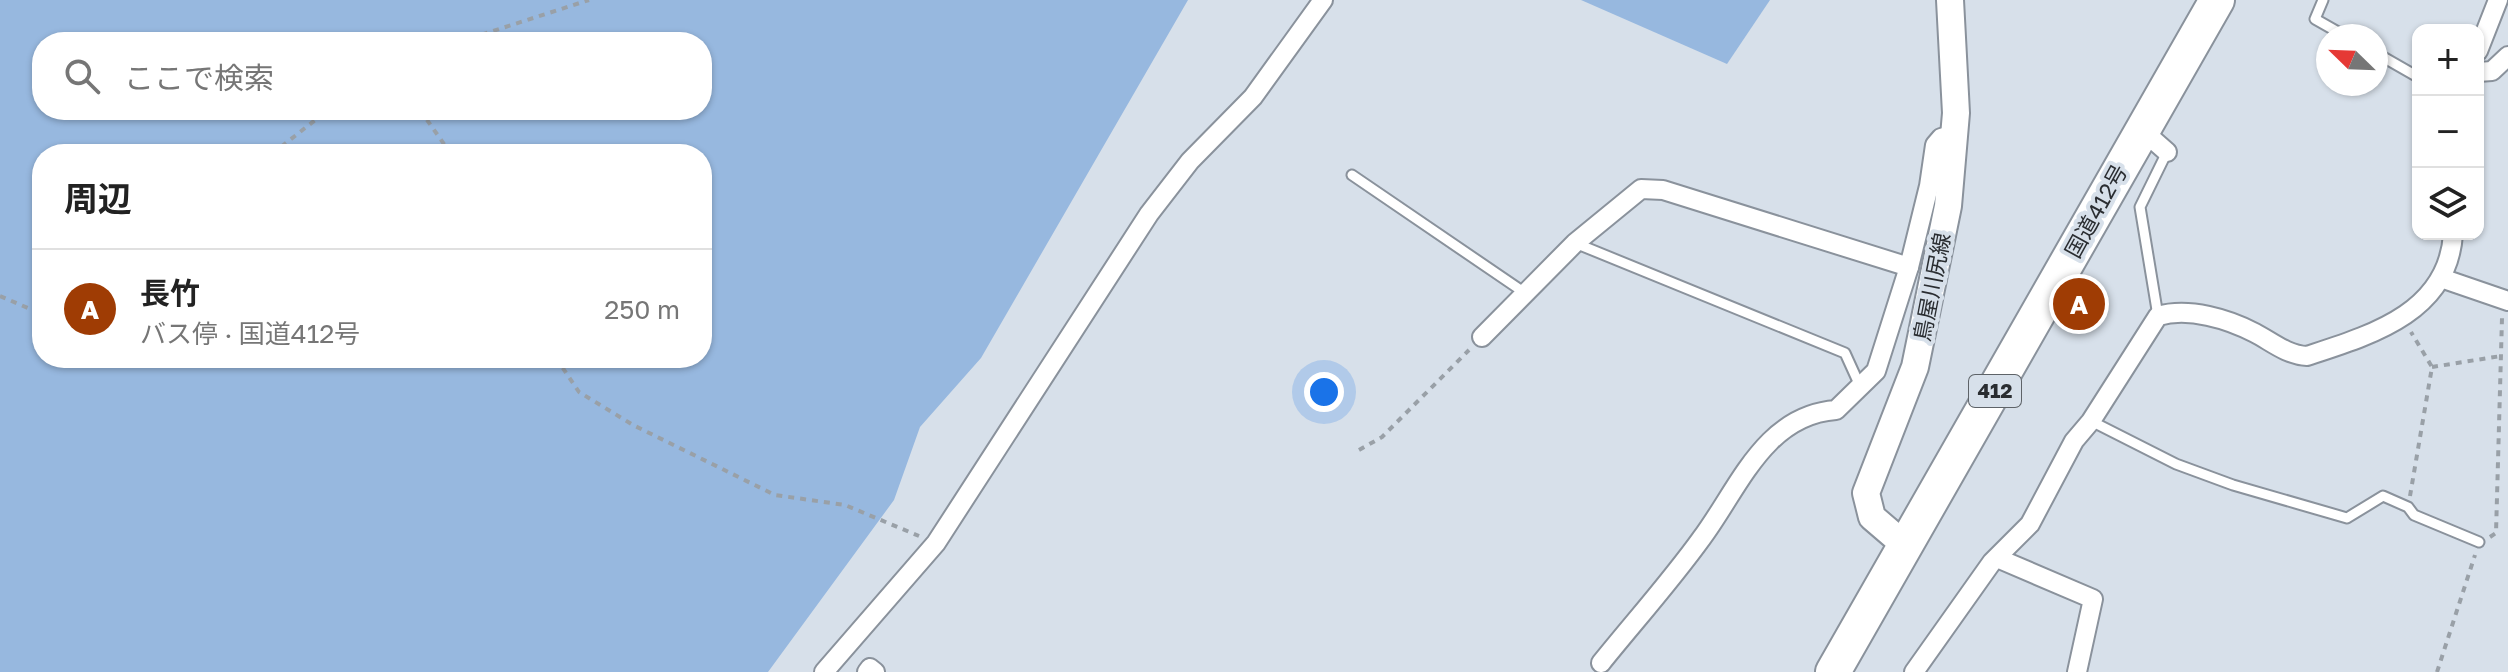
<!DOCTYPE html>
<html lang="ja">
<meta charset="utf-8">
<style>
body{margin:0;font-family:"Golos Text","Noto Sans JP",sans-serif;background:#f6f6f6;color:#222}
.controls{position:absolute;right:24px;top:24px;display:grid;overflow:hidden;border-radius:16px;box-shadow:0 2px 6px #0004}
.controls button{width:72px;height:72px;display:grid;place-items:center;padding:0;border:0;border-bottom:2px solid #e0e0e0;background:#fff;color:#222;font:40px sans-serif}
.compass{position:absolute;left:2316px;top:24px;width:72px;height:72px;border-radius:50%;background:#fff;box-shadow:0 2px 6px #0004;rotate:293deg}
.you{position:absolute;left:1324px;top:392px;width:28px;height:28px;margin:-20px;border:6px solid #fff;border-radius:50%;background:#1a73e8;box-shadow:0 0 0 12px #1a73e833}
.badge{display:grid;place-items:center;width:52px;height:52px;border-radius:50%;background:#9f3c04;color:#fff;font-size:26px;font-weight:700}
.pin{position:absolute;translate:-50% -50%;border:4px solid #fff;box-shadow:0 2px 8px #0006}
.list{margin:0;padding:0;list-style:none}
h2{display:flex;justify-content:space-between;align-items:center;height:104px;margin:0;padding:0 32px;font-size:34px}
h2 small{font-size:26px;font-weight:400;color:#767676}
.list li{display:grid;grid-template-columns:52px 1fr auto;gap:24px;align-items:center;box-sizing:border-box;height:120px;padding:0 32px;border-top:2px solid #e0e0e0}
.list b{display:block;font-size:30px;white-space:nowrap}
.list p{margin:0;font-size:26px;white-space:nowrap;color:#767676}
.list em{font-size:26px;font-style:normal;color:#767676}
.icon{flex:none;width:44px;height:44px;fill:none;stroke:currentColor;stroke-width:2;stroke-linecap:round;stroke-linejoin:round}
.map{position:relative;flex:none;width:2508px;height:672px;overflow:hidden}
.search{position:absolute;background:#fff;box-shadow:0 2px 6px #0004;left:32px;top:32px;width:680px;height:88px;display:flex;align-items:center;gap:20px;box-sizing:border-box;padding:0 28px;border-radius:32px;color:#767676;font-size:30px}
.panel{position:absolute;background:#fff;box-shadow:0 2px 6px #0004;left:32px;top:144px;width:680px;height:224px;border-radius:32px}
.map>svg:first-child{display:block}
.green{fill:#97b8df;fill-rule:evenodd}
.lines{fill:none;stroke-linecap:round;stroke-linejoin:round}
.lane-casing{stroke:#8a929c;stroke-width:13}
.street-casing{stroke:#8a929c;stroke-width:22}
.secondary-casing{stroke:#8a929c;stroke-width:30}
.highway-casing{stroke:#8a929c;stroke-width:38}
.path{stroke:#99a0a7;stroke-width:4;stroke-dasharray:6 6;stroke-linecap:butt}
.lane{stroke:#fff;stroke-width:9}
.street{stroke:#fff;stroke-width:18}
.secondary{stroke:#fff;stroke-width:26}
.highway{stroke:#fff;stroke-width:34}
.labels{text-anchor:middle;stroke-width:8;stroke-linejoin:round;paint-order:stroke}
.shield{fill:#d7e0ea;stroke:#5e6368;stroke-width:2}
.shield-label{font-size:20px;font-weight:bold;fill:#2a2d31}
.street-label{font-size:22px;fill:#2a2d31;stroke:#d7e0ea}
</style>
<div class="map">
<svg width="2508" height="672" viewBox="0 0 2508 672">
<rect width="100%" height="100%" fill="#d7e0ea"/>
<g class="green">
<path d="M0 0H1188L981 358 920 427 894 500 768 672H0ZM42 42H702V110H42ZM42 154H702V358H42Z"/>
<polygon points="1581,0 1770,0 1727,64"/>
</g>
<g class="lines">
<defs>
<g id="lane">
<polyline points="2323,0 2315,19 2345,36"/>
<polyline points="2376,53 2418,77"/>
<polyline points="1352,175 1525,293"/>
<polyline points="1575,243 1845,353 1860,386"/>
<polyline points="2158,316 2140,207 2167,152"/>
<polyline points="2091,421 2176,464 2233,485 2347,518 2383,496 2408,507 2414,515 2479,542"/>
</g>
<g id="street">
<polyline points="2478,51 2498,0"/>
<polyline points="2478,72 2492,71 2508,56"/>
<polyline points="2142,130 2167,152"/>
<polyline points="2441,278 2508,301"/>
<polyline points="1482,337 1575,243 1641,189 1663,190 1909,267 1929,186 1935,145 1941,138 1955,134"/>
<polyline points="1997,558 2093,599 2077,672"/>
<path d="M1601 663C1634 622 1670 582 1701 539 1738 490 1764 415 1836 410L1876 371 1909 267"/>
<polyline points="824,672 936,543 1149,214 1190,161 1253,97 1323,0"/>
<polyline points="867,672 870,668 875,672"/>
<path d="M1914 672 1992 562 2030 524 2074 441 2091 421 2158 316C2189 307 2228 319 2255 333 2272 342 2287 355 2307 356 2371 335 2448 313 2453 234"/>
</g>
<polyline id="secondary" points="1907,547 1872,517 1866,493 1915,367 1948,206 1956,113 1950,0"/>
<polyline id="highway" points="1833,672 2217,0"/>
</defs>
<use href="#lane" class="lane-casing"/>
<use href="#street" class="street-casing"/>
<use href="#secondary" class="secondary-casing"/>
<use href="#highway" class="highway-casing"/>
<g class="path">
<polyline points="459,42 589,0"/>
<polyline points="420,110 451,154"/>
<polyline points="272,154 328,110"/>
<polyline points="0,296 37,312 42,309"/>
<polyline points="556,358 579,392 633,425 775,495 845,505 919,536"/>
<polyline points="2432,367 2501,356"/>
<polyline points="1359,450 1382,437 1469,350"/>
<polyline points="2410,496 2432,367 2411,332"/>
<polyline points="2490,537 2496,533 2502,318"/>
<polyline points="2437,672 2475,555"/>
</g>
<use href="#lane" class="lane"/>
<use href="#street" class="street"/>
<use href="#secondary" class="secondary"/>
<use href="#highway" class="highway"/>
</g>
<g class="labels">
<rect class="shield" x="1969" y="375" width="52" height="32" rx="6"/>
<g class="shield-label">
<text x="1995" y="398">412</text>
</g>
<g class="street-label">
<text transform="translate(2096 211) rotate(-61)" y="8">国道412号</text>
<text transform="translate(1932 287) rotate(-79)" y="8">鳥屋川尻線</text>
</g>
</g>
</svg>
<div class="controls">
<button>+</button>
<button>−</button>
<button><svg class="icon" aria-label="layers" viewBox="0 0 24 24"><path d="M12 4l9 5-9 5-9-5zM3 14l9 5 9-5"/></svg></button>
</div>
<svg class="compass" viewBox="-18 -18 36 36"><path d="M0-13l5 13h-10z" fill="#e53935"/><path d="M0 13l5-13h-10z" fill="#767676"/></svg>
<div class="you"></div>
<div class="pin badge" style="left:2079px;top:304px">A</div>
<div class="search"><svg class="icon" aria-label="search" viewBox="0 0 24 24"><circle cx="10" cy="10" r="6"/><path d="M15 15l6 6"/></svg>ここで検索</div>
<section class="panel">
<h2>周辺<small></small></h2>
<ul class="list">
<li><span class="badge">A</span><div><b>長竹</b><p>バス停 · 国道412号</p></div><em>250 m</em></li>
</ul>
</section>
</div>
